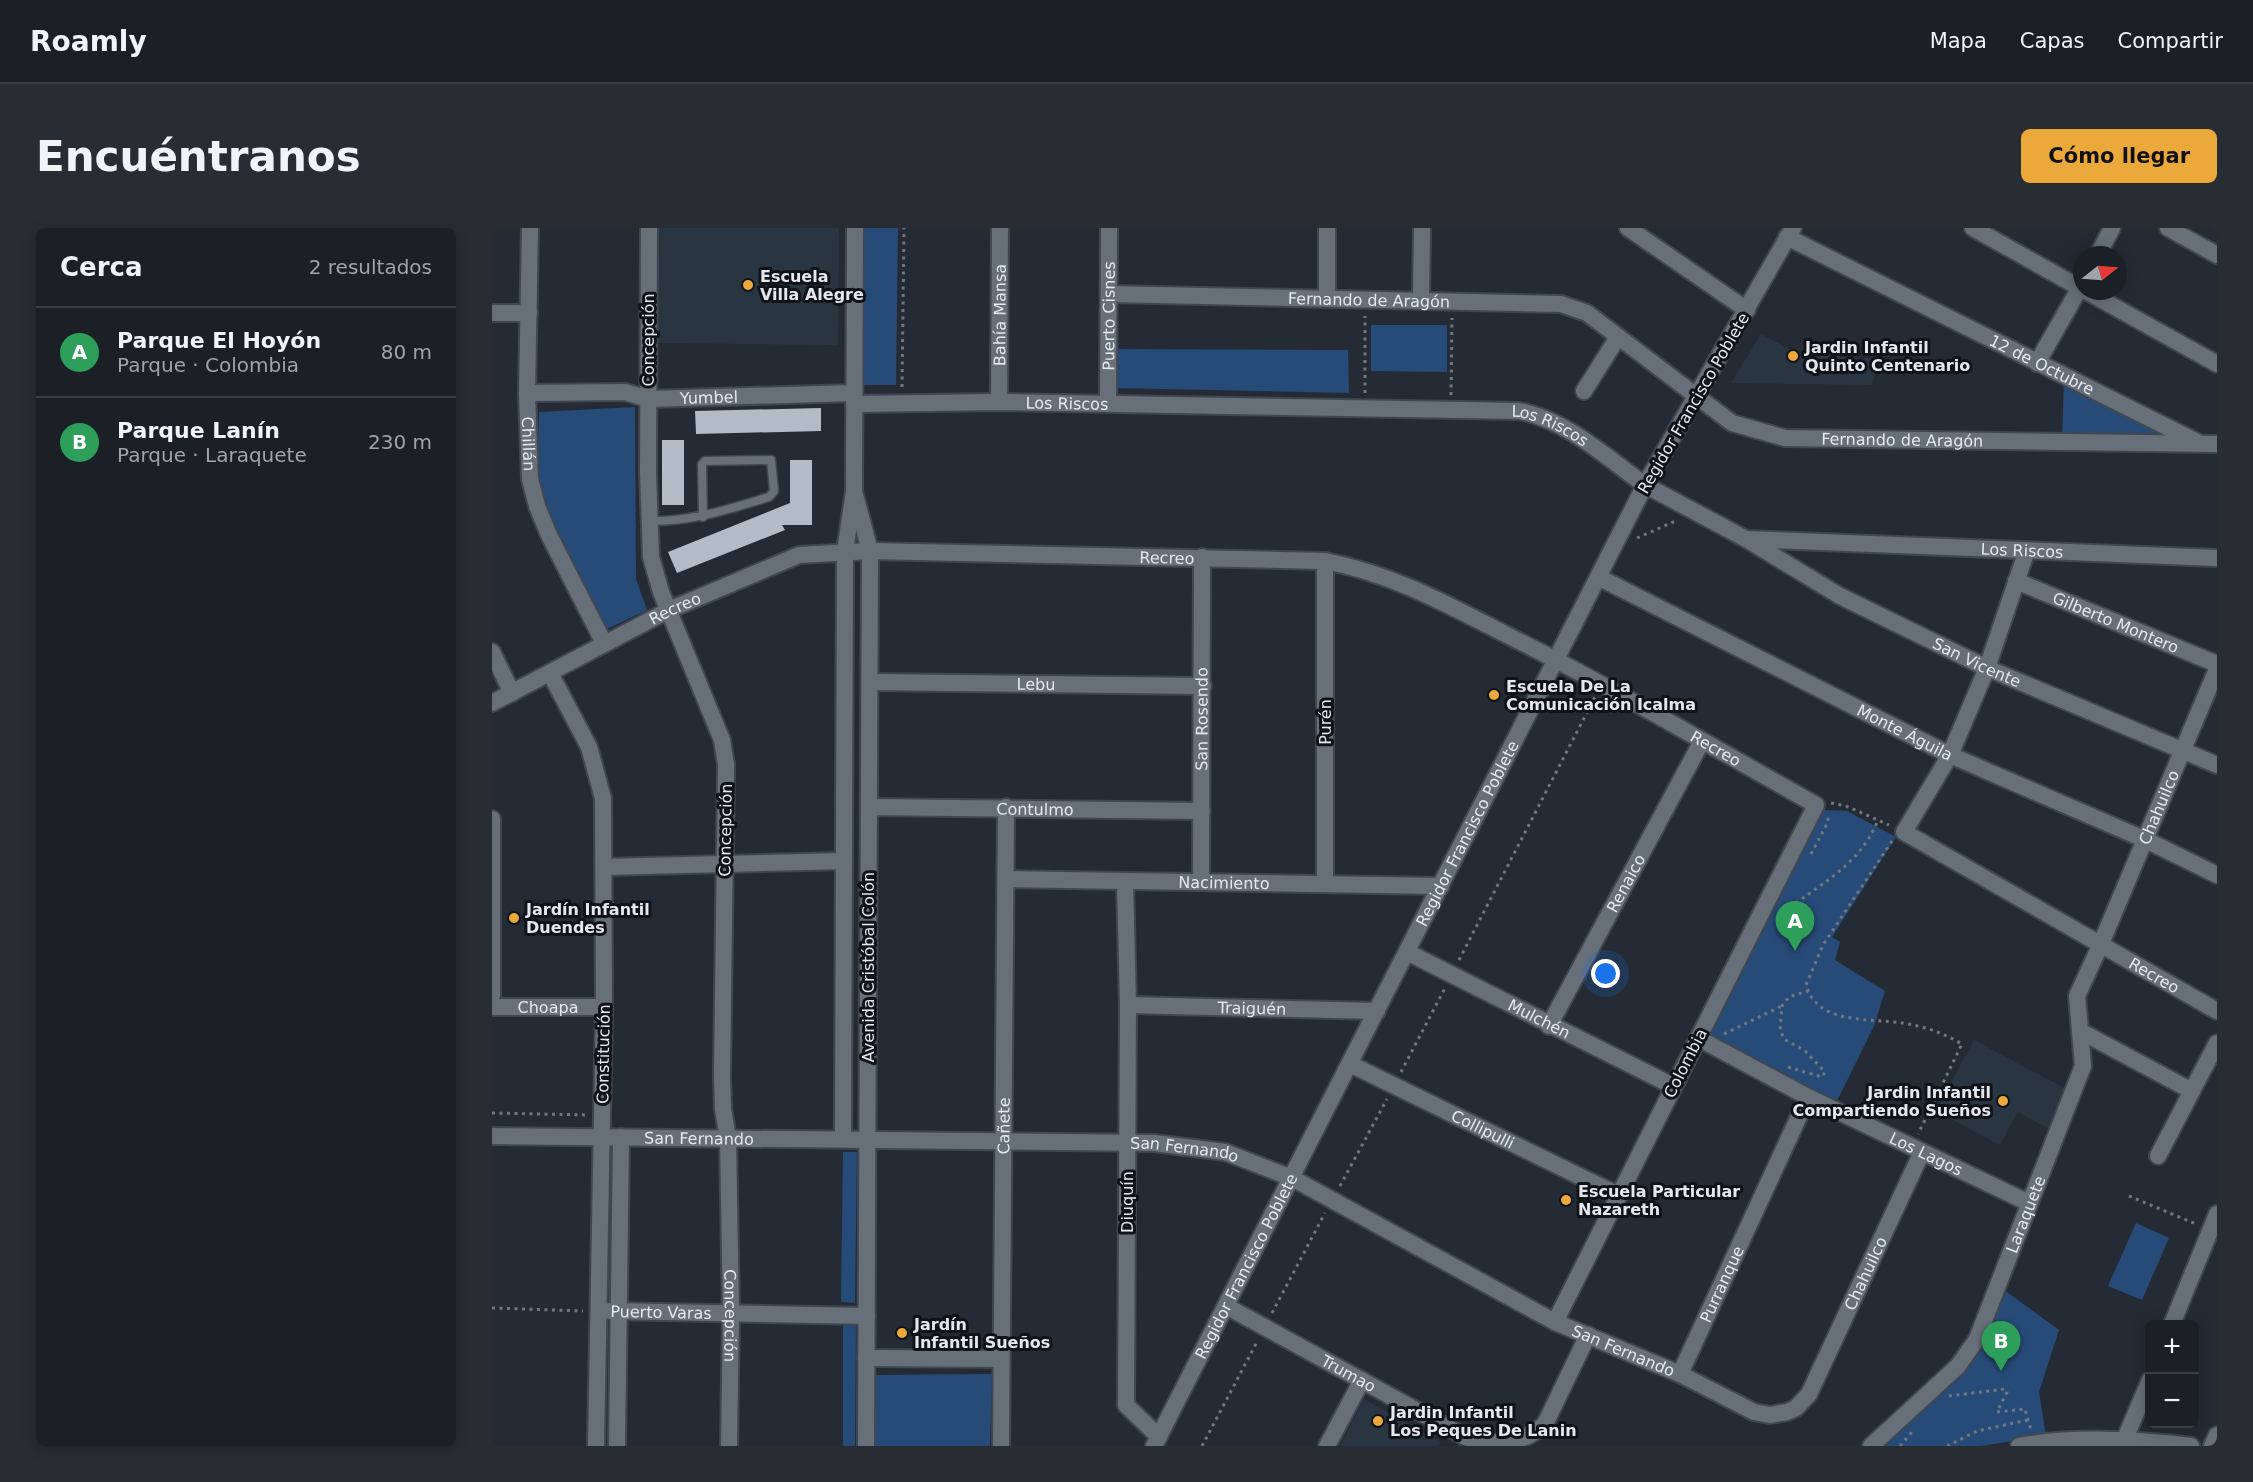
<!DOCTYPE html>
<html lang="es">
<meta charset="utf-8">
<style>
body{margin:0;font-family:"DejaVu Sans",sans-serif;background:#282d33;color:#f1f3f6}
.controls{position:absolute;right:18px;bottom:18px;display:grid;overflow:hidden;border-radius:9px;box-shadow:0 3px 15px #0003}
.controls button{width:54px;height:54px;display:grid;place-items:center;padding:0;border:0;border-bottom:2px solid #393e44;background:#1b2027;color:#f1f3f6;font:30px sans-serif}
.compass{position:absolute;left:1581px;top:18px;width:54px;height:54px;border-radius:50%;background:#1b2027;box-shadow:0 3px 15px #0003;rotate:73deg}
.you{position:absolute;left:1114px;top:746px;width:21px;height:21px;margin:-15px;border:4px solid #fff;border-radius:50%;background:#1a73e8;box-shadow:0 0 0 9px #1a73e833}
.badge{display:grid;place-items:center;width:39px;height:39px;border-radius:50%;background:#eca93b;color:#fff;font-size:20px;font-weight:700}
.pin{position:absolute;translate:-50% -50px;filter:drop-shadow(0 2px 3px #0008)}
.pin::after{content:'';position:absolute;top:32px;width:21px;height:18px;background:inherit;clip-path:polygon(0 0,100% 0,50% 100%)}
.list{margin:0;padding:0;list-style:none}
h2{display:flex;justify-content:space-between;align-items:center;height:78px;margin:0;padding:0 24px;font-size:26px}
h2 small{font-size:20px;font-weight:400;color:#a0a3a7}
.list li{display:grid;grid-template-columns:39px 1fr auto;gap:18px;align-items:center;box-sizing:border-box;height:90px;padding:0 24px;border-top:2px solid #393e44}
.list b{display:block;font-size:22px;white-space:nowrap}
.list p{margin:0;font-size:20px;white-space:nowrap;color:#a0a3a7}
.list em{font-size:20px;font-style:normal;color:#a0a3a7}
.map{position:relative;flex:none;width:1725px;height:1218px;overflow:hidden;border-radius:9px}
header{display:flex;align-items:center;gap:36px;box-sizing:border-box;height:84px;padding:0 30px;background:#1b2027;border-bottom:2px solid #393e44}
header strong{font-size:28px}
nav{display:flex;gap:33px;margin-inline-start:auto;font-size:21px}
.intro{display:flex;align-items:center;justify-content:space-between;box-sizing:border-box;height:144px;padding:0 36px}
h1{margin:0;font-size:42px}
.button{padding:15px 27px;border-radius:9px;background:#eca93b;color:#111;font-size:21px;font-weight:700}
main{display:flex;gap:36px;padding:0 36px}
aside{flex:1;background:#1b2027;border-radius:9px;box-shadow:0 3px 15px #0003}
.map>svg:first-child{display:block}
.built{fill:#2a3542}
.green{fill:#274b78}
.building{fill:#b2bbc6}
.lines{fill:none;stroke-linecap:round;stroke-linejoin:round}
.service-casing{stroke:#41474e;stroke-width:11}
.minor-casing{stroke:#41474e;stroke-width:20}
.tertiary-casing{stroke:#41474e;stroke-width:20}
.path{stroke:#71777f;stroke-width:3;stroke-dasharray:3 4.5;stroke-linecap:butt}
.service{stroke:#676f79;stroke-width:8}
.minor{stroke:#676f79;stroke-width:16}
.tertiary{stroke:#676f79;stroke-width:16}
.poi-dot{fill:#eca93b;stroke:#101318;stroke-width:2}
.labels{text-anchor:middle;stroke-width:6;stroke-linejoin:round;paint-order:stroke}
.poi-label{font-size:16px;font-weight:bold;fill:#e4e8ee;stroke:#101318;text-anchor:start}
.street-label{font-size:16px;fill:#e4e8ee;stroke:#101318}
</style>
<header>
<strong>Roamly</strong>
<nav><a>Mapa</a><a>Capas</a><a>Compartir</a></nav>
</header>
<div class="intro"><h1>Encuéntranos</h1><a class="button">Cómo llegar</a></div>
<main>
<aside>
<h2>Cerca<small>2 resultados</small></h2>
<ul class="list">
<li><span class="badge" style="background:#2e9e5b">A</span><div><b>Parque El Hoyón</b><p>Parque · Colombia</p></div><em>80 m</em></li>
<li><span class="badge" style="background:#2e9e5b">B</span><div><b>Parque Lanín</b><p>Parque · Laraquete</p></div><em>230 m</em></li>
</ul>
</aside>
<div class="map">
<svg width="1725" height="1218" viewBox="0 0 1725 1218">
<rect width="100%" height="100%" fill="#242b34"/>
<g class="built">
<polygon points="167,0 347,0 346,117 166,115"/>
<polygon points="1269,106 1305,125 1388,132 1379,157 1239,155"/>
<polygon points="1482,812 1578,863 1557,901 1526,884 1508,917 1444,883"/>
<polygon points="872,1171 949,1214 947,1218 848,1218"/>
</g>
<g class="green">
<polygon points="369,0 406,0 404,157 368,157"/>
<polygon points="879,97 955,97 955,144 879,143"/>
<polygon points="622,121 856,122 857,165 621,160"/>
<polygon points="1572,150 1706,215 1570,215"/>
<polygon points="143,179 144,351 155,382 109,404 45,270 47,184"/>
<polygon points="1332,582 1355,583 1404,609 1340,709 1348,714 1343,732 1393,763 1382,798 1343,877 1216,810"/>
<polygon points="351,924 365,924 363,1075 349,1074"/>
<polygon points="1644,995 1677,1010 1650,1072 1616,1058"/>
<path d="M1508 1059 1567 1102 1547 1164 1554 1208 1489 1218H1392C1447 1174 1475 1119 1508 1059Z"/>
<polygon points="351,1094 364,1094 363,1218 351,1218"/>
<polygon points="500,1146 498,1218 384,1218 383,1147"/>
</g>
<g class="building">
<polygon points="329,180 329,203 204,206 203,183"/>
<rect x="170" y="212" width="22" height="65"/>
<polygon points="298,232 320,232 320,297 290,297 293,302 185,345 176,324 298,275"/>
</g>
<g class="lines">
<defs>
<path id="service" d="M157 293C199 294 237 281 277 269L282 263 279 232 213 233 210 236 211 289"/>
<g id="minor">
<path id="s1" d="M38 0 35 165 38 251 45 278 57 307 112 415"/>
<path id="s2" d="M157 0 156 244 159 329 169 364 230 512 234 537 230 848 231 881 236 910 239 1086 237 1218"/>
<polyline points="835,0 835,70"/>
<polyline points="1136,0 1255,82"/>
<polyline points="1481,0 1590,61"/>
<polyline points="1676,0 1725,27"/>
<path id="s3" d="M1295 9 1705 214"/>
<polyline points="1606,27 1620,0"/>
<polyline points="1594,63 1725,136"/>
<path id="s4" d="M617 66 1069 76 1095 85 1240 195 1293 210 1725 216"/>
<polyline points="929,72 930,0"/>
<polyline points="0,85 37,85"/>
<polyline points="1545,135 1590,56"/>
<polyline points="1092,163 1126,109"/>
<path id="s5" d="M35 165 133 164 156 171 362 165"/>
<path id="s6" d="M507 174 508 0"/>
<path id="s7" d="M616 175 617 0"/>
<path id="s8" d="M362 176 507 174 1027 183C1075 192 1115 230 1153 257L1301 0"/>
<path id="s9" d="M1254 311 1348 368 1495 440 1725 537"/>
<path id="s10" d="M378 323 833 333C900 346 953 375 1013 406 1119 459 1221 519 1324 577L1063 1094"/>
<path id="s11" d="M1534 325 1495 440 1458 527 1412 604 1725 783"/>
<path id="s12" d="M1106 349 1458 527 1654 612 1725 647"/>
<path id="s13" d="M1524 353 1725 436"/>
<polyline points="0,424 20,465"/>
<polyline points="58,445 97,519 111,570 112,779 104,1218"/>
<path id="s14" d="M378 454 711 458"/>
<path id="s15" d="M377 579 710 583"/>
<polyline points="0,591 0,767"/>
<polyline points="113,639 352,633"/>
<path id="s16" d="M514 651 949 658"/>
<path id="s17" d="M709 653 710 329"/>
<polyline points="633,654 636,777 634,1177 667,1209"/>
<polyline points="833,656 833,333"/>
<path id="s18" d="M915 724 1181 858"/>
<path id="s19" d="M636 777 885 783"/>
<path id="s20" d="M0 779H112"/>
<path id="s21" d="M1057 798 1210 513"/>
<polyline points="1588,803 1700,863"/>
<path id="s22" d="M1206 810 1316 869 1537 975"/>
<path id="s23" d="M858 836 1126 967"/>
<polyline points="1666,928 1725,815"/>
<path id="s24" d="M800 950 1063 1094 1188 1146 1262 1184 1278 1187 1295 1184 1304 1180 1317 1166 1430 924"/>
<path id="s25" d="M734 1078 973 1209C1003 1218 1029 1218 1053 1196L1096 1107"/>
<path id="s26" d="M118 1083 375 1088"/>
<polyline points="1680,1096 1725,986"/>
<polyline points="374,1130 509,1131"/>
<path id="s27" d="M1188 1146 1316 869"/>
<polyline points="1632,1213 1658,1152"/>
<polyline points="125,1218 129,909"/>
<path id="s28" d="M509 1218 514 579"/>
<polyline points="835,1218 870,1152"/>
<path id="s29" d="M1379 1218 1466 1138 1485 1111 1591 838 1585 768 1608 718 1725 441"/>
<path d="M1527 1218C1577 1208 1649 1211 1699 1218"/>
<polyline points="1720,1218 1725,1207"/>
</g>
<g id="tertiary">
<polyline points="362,263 378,323 374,1218"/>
<path id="s30" d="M0 475 177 382 307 327 378 323"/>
<path id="s31" d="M0 908 662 915 733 924 800 950"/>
<polyline points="351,910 353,323 362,263 363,0"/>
<path id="s32" d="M662 1218 1153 257 1254 311 1725 330"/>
</g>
</defs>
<use href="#service" class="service-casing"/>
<use href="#minor" class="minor-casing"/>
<use href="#tertiary" class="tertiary-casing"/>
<g class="path">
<polyline points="410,159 412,0"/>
<polyline points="873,165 873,88"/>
<polyline points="959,167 960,90"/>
<polyline points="1145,310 1186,292"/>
<polyline points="1339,575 1354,578 1397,597"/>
<path d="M1400 613 1331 717 1314 757C1325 797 1378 790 1410 795 1432 798 1451 805 1470 816L1426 906"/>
<polyline points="1319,626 1336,594 1336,589"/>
<path d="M1286 689C1323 658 1367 640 1386 592"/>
<polyline points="967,732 1103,469"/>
<polyline points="1232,806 1290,778"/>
<polyline points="1296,839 1330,849 1333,844 1313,823 1292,811 1288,802 1290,778 1297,769 1316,763"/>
<polyline points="909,844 953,760"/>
<polyline points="0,885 96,887"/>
<polyline points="848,958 895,871"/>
<polyline points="1637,968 1704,996"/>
<polyline points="0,1080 91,1083"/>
<polyline points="780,1085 833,985"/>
<polyline points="1457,1168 1513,1161 1515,1164 1505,1184 1533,1181 1539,1202"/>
<polyline points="710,1218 766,1112"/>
<polyline points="1408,1218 1420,1204"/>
<polyline points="1455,1218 1485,1203 1536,1192"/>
</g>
<use href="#service" class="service"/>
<use href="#minor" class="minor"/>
<use href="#tertiary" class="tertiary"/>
</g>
<g class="poi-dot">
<circle cx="256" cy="57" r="6"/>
<circle cx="1301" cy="128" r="6"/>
<circle cx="1002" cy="467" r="6"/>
<circle cx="22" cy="690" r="6"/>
<circle cx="1511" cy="873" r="6"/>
<circle cx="1074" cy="972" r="6"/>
<circle cx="410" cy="1105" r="6"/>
<circle cx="886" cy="1193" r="6"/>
</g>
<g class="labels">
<g class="poi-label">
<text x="268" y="54">Escuela<tspan x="268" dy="18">Villa Alegre</tspan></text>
<text x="1313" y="125">Jardin Infantil<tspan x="1313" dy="18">Quinto Centenario</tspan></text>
<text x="1014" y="464">Escuela De La<tspan x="1014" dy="18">Comunicación Icalma</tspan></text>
<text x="34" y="687">Jardín Infantil<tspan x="34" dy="18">Duendes</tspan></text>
<text x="1499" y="870" text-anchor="end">Jardin Infantil<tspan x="1499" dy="18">Compartiendo Sueños</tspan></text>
<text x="1086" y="969">Escuela Particular<tspan x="1086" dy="18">Nazareth</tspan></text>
<text x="422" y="1102">Jardín<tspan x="422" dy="18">Infantil Sueños</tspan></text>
<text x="898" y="1190">Jardin Infantil<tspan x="898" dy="18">Los Peques De Lanin</tspan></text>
</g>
<g class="street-label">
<text dy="6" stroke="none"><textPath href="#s4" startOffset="260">Fernando de Aragón</textPath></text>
<text dy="6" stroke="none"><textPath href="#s6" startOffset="87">Bahía Mansa</textPath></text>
<text dy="6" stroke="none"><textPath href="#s7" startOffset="87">Puerto Cisnes</textPath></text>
<text transform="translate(156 112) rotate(-90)" y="6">Concepción</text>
<text dy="6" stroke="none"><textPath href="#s3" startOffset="285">12 de Octubre</textPath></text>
<text dy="6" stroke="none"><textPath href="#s5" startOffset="183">Yumbel</textPath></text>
<text dy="6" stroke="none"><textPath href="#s8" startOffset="213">Los Riscos</textPath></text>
<text transform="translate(1201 175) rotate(-60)" y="6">Regidor Francisco Poblete</text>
<text dy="6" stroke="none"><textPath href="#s8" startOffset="699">Los Riscos</textPath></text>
<text dy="6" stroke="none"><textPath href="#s4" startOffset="834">Fernando de Aragón</textPath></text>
<text dy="6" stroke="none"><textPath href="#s1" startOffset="216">Chillán</textPath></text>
<text dy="6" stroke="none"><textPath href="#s32" startOffset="1470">Los Riscos</textPath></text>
<text dy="6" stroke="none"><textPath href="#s10" startOffset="297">Recreo</textPath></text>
<text dy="6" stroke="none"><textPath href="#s30" startOffset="206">Recreo</textPath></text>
<text dy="6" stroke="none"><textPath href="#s13" startOffset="108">Gilberto Montero</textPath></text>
<text dy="6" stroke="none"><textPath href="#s9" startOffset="262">San Vicente</textPath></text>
<text dy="6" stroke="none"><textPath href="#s14" startOffset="166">Lebu</textPath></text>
<text dy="6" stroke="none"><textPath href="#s17" startOffset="162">San Rosendo</textPath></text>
<text transform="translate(833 494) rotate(-90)" y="6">Purén</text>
<text dy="6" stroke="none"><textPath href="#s12" startOffset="344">Monte Águila</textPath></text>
<text dy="6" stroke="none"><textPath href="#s10" startOffset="890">Recreo</textPath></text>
<text dy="6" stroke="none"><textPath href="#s29" startOffset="720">Chahuilco</textPath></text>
<text dy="6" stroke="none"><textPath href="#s15" startOffset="166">Contulmo</textPath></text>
<text transform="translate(233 602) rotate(-89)" y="6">Concepción</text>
<text dy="6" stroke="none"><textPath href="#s32" startOffset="688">Regidor Francisco Poblete</textPath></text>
<text dy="6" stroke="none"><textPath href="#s16" startOffset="218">Nacimiento</textPath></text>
<text dy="6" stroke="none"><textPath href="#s21" startOffset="162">Renaico</textPath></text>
<text transform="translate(376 739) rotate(-90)" y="6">Avenida Cristóbal Colón</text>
<text dy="6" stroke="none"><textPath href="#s11" startOffset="594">Recreo</textPath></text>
<text dy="6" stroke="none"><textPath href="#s20" startOffset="56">Choapa</textPath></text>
<text dy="6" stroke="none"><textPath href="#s19" startOffset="124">Traiguén</textPath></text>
<text dy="6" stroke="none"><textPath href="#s18" startOffset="148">Mulchén</textPath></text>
<text transform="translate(111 826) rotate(-89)" y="6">Constitución</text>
<text transform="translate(1193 835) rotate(-63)" y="6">Colombia</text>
<text dy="6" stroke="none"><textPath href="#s28" startOffset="320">Cañete</textPath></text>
<text dy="6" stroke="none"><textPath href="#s23" startOffset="148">Collipulli</textPath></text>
<text dy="6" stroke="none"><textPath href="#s31" startOffset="207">San Fernando</textPath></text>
<text dy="6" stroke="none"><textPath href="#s31" startOffset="693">San Fernando</textPath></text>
<text dy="6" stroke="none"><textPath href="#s22" startOffset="256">Los Lagos</textPath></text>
<text transform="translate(635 974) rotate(-90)" y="6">Diuquín</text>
<text dy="6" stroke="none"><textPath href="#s29" startOffset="285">Laraquete</textPath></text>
<text dy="6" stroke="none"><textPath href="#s32" startOffset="202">Regidor Francisco Poblete</textPath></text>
<text dy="6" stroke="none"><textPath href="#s24" startOffset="714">Chahuilco</textPath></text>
<text dy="6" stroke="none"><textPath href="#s27" startOffset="99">Purranque</textPath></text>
<text dy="6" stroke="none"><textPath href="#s26" startOffset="51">Puerto Varas</textPath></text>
<text dy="6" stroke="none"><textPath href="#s2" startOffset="1102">Concepción</textPath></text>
<text dy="6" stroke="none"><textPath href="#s24" startOffset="374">San Fernando</textPath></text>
<text dy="6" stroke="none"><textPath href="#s25" startOffset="140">Trumao</textPath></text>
</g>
</g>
</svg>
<div class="controls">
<button>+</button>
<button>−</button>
</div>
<svg class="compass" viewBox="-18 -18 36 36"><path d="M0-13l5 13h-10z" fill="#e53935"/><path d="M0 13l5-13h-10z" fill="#a0a3a7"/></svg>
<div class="you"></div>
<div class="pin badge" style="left:1303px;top:723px;background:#2e9e5b">A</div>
<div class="pin badge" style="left:1509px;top:1143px;background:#2e9e5b">B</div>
</div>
</main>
